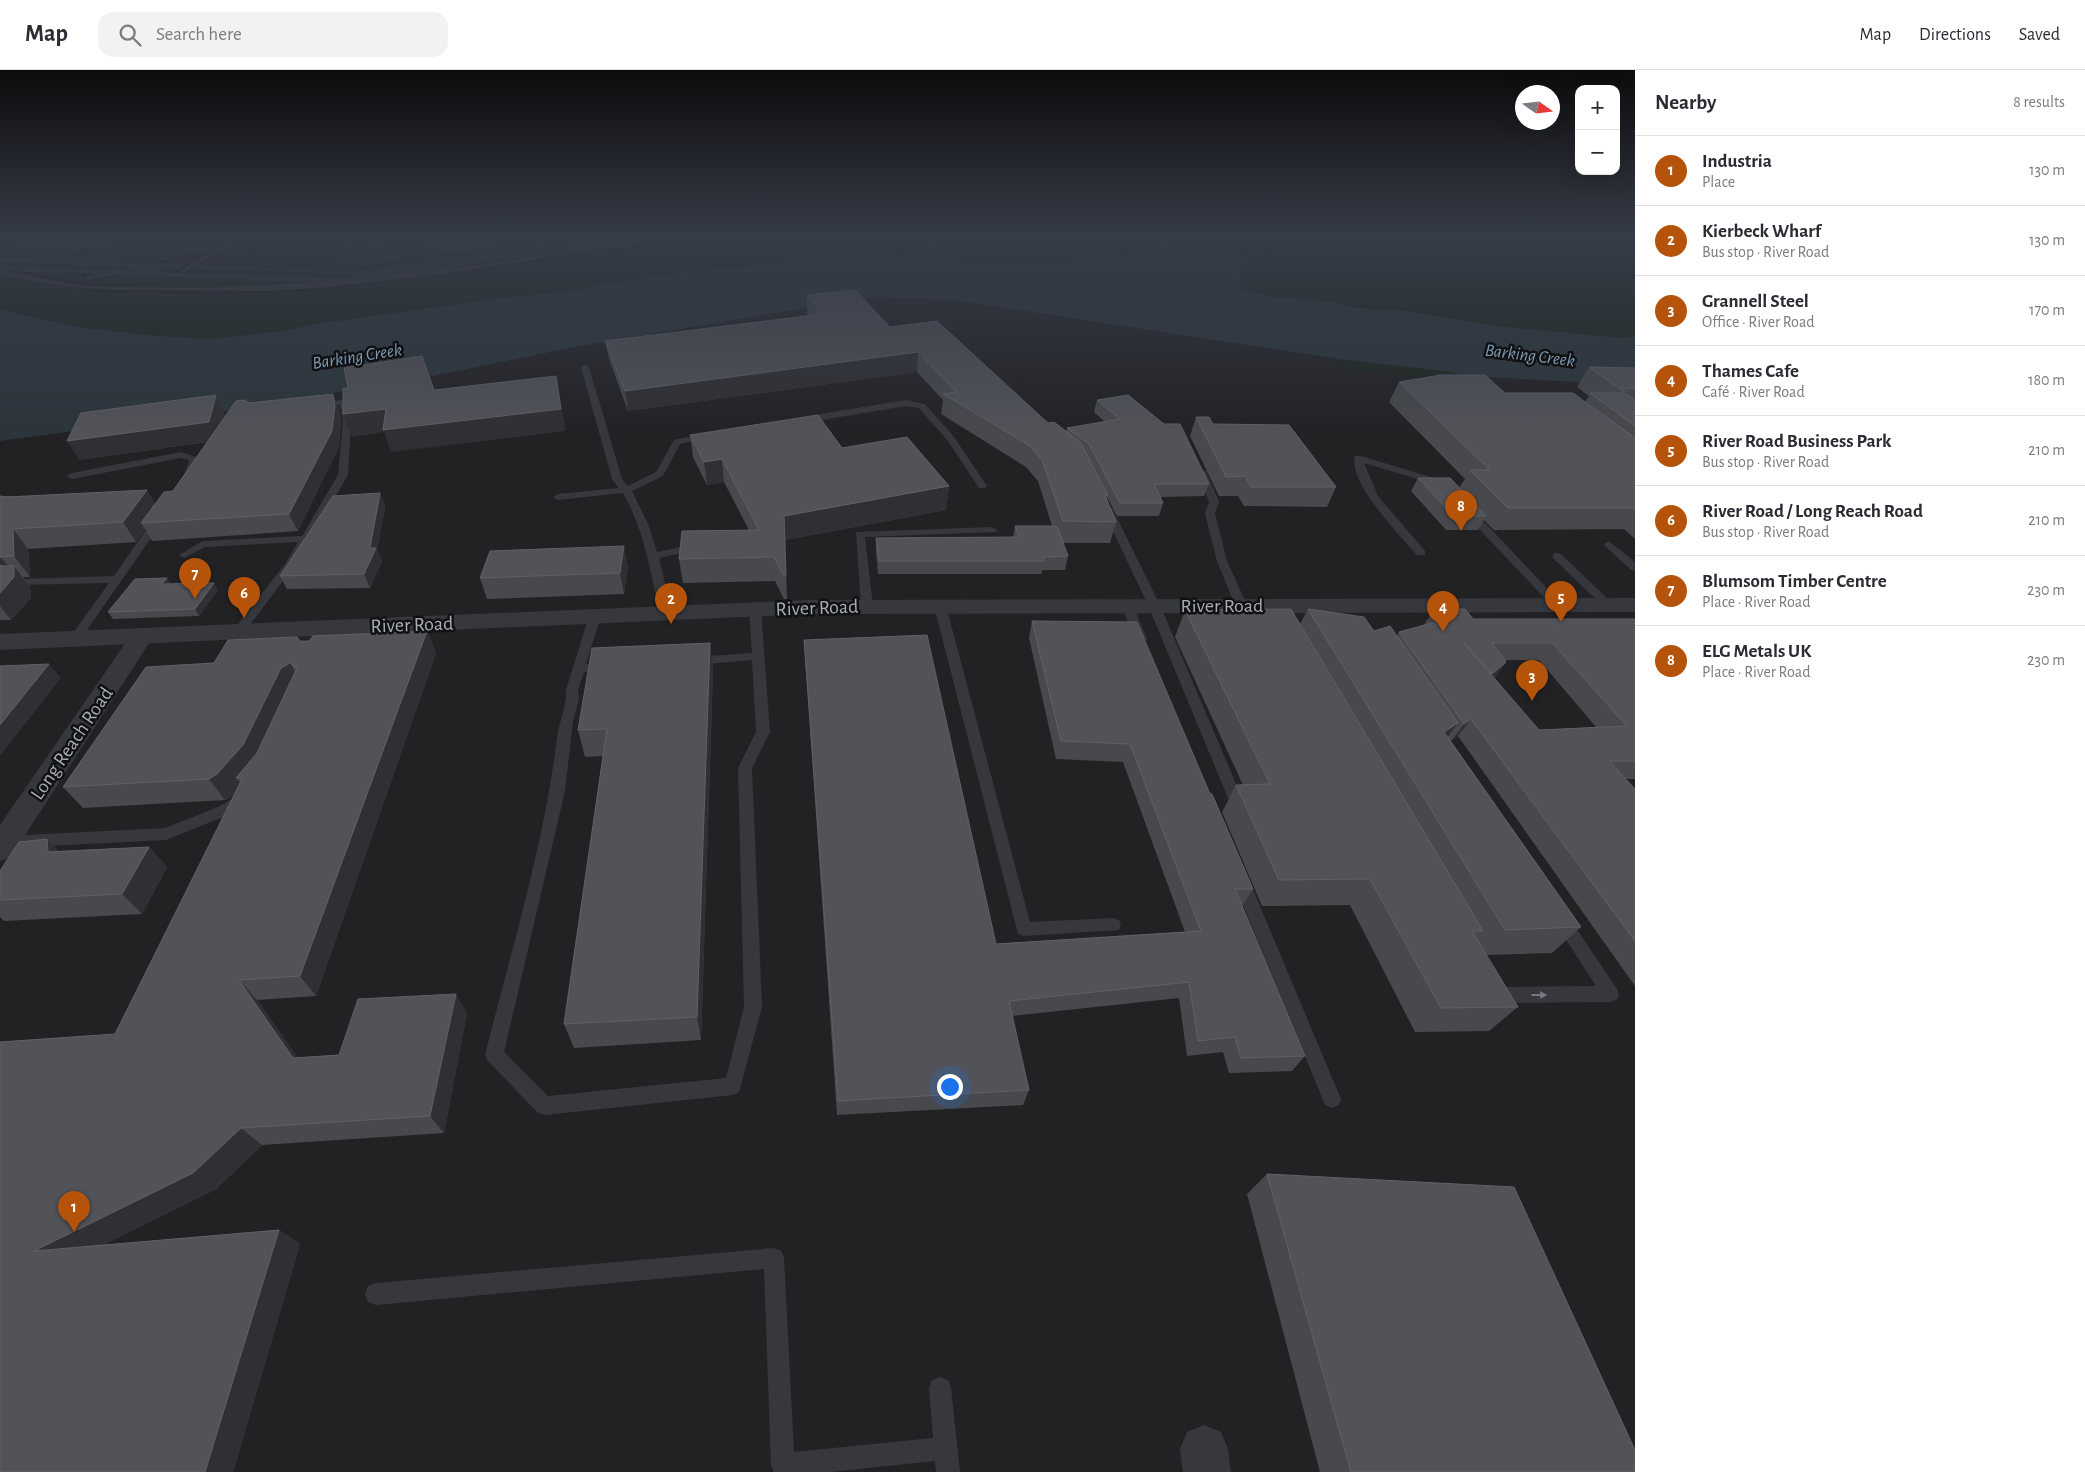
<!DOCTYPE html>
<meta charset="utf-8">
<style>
body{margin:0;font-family:"Alegreya Sans",sans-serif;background:#f2f2f3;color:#2b2b33}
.controls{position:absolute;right:15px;top:15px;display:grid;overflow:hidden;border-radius:10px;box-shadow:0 5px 20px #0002}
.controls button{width:45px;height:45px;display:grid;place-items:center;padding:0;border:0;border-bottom:1px solid #e1e1e2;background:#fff;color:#2b2b33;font:25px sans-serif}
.compass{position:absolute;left:1515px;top:15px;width:45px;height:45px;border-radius:50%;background:#fff;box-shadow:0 5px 20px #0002;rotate:104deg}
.you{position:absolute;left:949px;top:1016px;width:18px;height:18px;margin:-12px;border:4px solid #fff;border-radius:50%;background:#1a73e8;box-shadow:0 0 0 8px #1a73e833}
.badge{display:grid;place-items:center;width:32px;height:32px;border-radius:50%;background:#b45309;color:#fff;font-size:16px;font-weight:700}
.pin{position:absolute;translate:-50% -41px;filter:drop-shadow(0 1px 2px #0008)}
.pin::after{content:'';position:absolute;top:26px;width:18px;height:15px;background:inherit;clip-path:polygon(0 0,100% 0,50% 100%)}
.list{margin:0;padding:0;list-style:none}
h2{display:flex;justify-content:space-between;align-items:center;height:65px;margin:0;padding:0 20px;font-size:21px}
h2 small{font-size:16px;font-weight:400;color:#7c7c81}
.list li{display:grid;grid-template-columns:32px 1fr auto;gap:15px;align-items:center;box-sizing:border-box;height:70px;padding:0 20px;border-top:1px solid #e1e1e2}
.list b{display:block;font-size:19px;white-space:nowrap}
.list p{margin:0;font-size:16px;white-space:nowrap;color:#7c7c81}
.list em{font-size:16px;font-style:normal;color:#7c7c81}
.icon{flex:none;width:28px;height:28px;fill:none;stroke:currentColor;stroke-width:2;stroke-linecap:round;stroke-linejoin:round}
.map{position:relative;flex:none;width:1635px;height:1402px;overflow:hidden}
header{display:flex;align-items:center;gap:30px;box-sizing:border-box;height:70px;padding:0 25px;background:#fff;border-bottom:1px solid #e1e1e2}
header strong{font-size:24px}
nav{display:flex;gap:28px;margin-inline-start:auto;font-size:18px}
.search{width:350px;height:45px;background:#f2f2f3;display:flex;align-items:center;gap:12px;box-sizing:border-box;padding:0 18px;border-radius:15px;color:#7c7c81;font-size:19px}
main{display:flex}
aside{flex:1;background:#fff}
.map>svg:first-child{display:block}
.built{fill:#222225}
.green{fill:#1e261f}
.water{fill:#2c353c}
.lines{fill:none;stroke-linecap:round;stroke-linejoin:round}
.stream{stroke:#2c353c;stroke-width:4.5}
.path{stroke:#3d3f44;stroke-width:1;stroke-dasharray:1 2;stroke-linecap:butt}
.service{fill:#37383d;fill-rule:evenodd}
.minor{fill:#37383d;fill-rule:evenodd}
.tertiary{fill:#37383d;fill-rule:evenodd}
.wall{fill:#47494d;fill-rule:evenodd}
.shaded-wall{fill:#2f3033}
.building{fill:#525359;stroke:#5f6168;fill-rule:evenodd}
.oneway{fill:#757881}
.labels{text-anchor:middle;stroke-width:5;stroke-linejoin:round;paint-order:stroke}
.far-water-label{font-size:18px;font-style:italic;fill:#7f9bb3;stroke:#111113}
.street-label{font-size:20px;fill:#a8adb8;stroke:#111113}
</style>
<header>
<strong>Map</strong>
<div class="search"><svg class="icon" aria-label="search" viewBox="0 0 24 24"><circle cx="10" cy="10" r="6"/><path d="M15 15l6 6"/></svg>Search here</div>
<nav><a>Map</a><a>Directions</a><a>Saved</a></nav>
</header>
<main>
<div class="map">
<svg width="1635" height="1402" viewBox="0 0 1635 1402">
<rect width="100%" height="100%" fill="#161618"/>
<polygon class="built" points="873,227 954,230 1228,271 1339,289 1348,300 1483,314 1486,307 1635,315 1635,1402 0,1402 0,371 241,339 428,307 575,277"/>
<g class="green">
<polygon points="173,168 228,171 217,178 196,177 150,189 142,189 135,193 54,190 78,183 95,174 125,169 144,172"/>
<polygon points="246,168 596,168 357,201 226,196 238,188 225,187 220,183"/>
<polygon points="695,168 1635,168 1635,282 1261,234 1178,201 252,272 0,262 0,205 21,206 56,216 104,222 214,224 308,221 501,197"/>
<polygon points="0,192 148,197 140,201 0,196"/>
<polygon points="217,199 349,204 364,204 325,208 210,204"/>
<path d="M27 202 81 204 86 212 124 206 337 213C255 217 172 222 91 214 69 212 49 205 27 202Z"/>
<polygon points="1339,289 1588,313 1487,307 1483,314 1348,300"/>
</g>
<g class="water">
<path d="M29 168H77L78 170C69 184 17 191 3 182V178Z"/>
<path d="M431 168H501C491 183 437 189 427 174Z"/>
<polygon points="594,168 655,168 337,213 115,205 95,209 95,204 0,201 0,196 140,201 144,199 161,200 158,202 337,208 358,204 192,199 199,195 357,201"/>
<path d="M372 171 397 172 409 178C402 196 346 200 332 189V184L347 176Z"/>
<polygon points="1224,174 1240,178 1243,194 1238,212 1243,220 1272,227 1329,232 1355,238 1406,241 1495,256 1623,268 1635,267 1635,315 1463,306 1453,302 1339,289 954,230 873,227 575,277 428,307 241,339 0,371 0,240 77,257 155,266 212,269 283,261 316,254 495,229 584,220 597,215 703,200 750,197 781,192 795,187 862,179 917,189 998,195 1065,193 1116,187 1166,175"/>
<polygon points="46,186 49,190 186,194 178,199 162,199 0,192 0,188 28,189"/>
</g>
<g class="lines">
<g class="stream">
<polyline points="93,174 122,168"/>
<polyline points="0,183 3,182"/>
<polyline points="36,189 68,183 99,168"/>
<polyline points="911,198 938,168"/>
<polyline points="88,208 104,204"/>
</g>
<polyline class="path" points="793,174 804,168"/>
<g class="service">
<polygon points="234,168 242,168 185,202 180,201 213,181 193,181 155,192 152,190 193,177 219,177"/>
<path d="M656 168H673L443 204 329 217 272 221 112 220 68 217 0 205V201C23 203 44 209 67 213 93 217 120 217 146 217 320 221 485 194 656 168Z"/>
<path d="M585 295 589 297 622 409 628 416 656 402 674 370 708 363 712 366 680 374 663 406 632 421 648 454 657 482 699 473 704 476 703 478 659 488 672 543 670 545 666 546 660 543C650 501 645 462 623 423L558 430 553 427 558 424 619 418 612 409 581 297Z"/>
<polygon points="344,329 348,332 351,351 348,405 295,495 243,564 235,564 235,558 285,494 298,472 205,477 184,488 179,485 203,471 302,466 338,405 343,351 340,335 318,339 314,336"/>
<polygon points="906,330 925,334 954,367 987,416 985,418 979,418 948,371 919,338 906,336 803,353 799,350 803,347"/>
<polygon points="181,382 199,388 191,412 183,410 189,390 181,388 72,409 67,406 72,403"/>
<path d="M1355 386H1361L1444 411V415L1441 416 1364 393 1378 426 1425 481V485H1417C1401 467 1347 411 1355 386Z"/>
<polygon points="1198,399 1206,401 1219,432 1215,443 1227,491 1247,535 1245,537 1237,537 1235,535 1217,491 1205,443 1209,432 1196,401"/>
<polygon points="1107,435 1112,438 1160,535 1242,728 1240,732 1230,732 1228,728 1148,535 1102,438"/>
<polygon points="1468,438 1472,439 1561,533 1561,537 1553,537 1464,443 1464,439"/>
<polygon points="159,446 164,449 78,573 74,574 68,570 109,513 18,515 12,512 18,509 114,506 155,447"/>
<polygon points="992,457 997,460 996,462 865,467 873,536 867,539 861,536 856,462"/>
<polygon points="1609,471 1635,492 1635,501 1631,500 1605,476 1604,474"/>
<polygon points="1557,483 1561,484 1612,533 1612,537 1604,537 1553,488 1553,484"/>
<polygon points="1127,532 1133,535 1147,569 1145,572 1141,573 1135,569 1121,535"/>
<polygon points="940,533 946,536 1030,852 1113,848 1119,850 1121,855 1119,860 1024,866 1018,864 934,536"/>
<path d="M755 536 761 539 770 662 752 698 762 937 739 1022 733 1025 545 1045 538 1043 488 991 485 985C511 881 544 775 557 668 559 652 567 636 566 620L589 546 595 542 601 546 586 594 606 593 612 597 606 601 584 602 578 620 579 629 573 651 565 721 504 982 548 1026 726 1008 744 937 738 698 756 662 752 590 695 595 689 591 695 587 752 583 749 539Z"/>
<polygon points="243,723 248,724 250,728 248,732 228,745 166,770 5,778 0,776 0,768 5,766 165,758 218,737"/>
<polygon points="1241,804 1246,806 1249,810 1341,1029 1339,1035 1332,1038 1325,1035 1233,810 1236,806"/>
<polygon points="1562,844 1568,846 1617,919 1619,924 1617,929 1611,932 1493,933 1487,930 1485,925 1487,920 1493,917 1596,916 1554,851 1556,846"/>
<polygon points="774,1178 781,1181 784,1188 794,1382 933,1368 929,1318 932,1310 940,1307 948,1310 951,1318 960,1402 936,1402 935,1391 830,1402 774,1402 771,1395 764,1199 376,1235 368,1232 365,1224 368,1216 376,1213"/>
</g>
<g class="minor">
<polygon points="141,560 149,562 153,567 11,787 0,791 0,755 133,562"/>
<polygon points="1204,1355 1221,1362 1228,1379 1231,1402 1183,1402 1180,1379 1187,1362"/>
</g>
<polygon class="tertiary" points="1635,528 1635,542 810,544 0,580 0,564 810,530"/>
</g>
<g class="wall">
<polygon points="807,225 890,257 1048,353 1066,361 1067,358 1105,352 1094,342 1097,330 1209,414 1204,426 1160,427 1163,433 1159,446 1117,446 1107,427 1107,429 1116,452 1110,473 1063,473 1068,486 1065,500 1042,500 1041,504 878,504 876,481 876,468 1013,467 1015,456 1052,456 1038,411 1026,397 941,344 943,330 917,302 628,341 609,289 605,271 809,246 807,243"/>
<polygon points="1589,297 1635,298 1635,469 1624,459 1494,460 1484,450 1478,460 1446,460 1411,421 1418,408 1459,418 1465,409 1389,332 1399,312 1585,332 1589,326 1577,317"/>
<polygon points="333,324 339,340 341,351 339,377 298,461 152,471 145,459 136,472 28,479 30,507 23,507 30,517 31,528 11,550 0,550 0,426 155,434 173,421 207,372 79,390 225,344 224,348 249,333"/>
<polygon points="1196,347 1213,354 1336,417 1327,437 1244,436 1238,426 1219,426 1190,366"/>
<polygon points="690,365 842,378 949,416 946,440 785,470 787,529 784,529 775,511 683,513 679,489 749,460 724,412 707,415 693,387"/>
<polygon points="380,423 385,437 377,480 382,491 370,518 287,519 280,506"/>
<polygon points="628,496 624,524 487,529 480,508"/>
<polygon points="167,508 170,514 218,520 199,546 113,549 108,542"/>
<path d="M1308 539 1374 561 1397 566 1399 562 1424 555 1434 539 1473 549H1635V709H1625L1635 719V916L1458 666 1451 671 1581 857 1552 883 1486 885 1518 937 1489 961 1415 962 1350 835 1262 836 1222 742 1236 715H1243L1175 567 1185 540 1300 554ZM1505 590H1539L1596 657 1539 660 1494 609 1506 592Z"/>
<polygon points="1032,551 1210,724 1253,819 1242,836 1305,986 1292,1001 1229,1003 1223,982 1187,986 1179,928 1012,946 1029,1020 1023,1035 837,1045 805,587 804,570 996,874 1185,862 1123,692 1056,689 1029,568"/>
<polygon points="427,561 436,583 316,926 257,930 298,988 339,985 467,943 444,1063 262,1075 216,1119 103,1175 279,1160 300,1174 233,1402 0,1402 236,722 233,726 225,730 83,738 63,717 214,593 300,571 309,571"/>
<polygon points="710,573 713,600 701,970 574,978 564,954 603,686 585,687 578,660"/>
<polygon points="149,777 167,797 142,844 4,851 0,847 0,801 59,781"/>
<polygon points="1267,1104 1635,1402 1320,1402 1247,1124"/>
</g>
<g class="shaded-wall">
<polygon points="918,282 917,302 628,341 625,321"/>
<polygon points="556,306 566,361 391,382 384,362 352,367 343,344"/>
<polygon points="333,324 339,340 341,351 339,377 298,461 289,444"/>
<polygon points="216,325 225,344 219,370 79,390 67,371"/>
<polygon points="722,389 724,412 707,415 704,392"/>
<polygon points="949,416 946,440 785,470 784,446"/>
<polygon points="147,420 159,440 141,453 145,459 136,472 123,452"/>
<polygon points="380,423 385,437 377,480 382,491 370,518 364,504"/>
<polygon points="13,459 28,479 30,507 14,486"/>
<polygon points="624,476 628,496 624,524 620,503"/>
<polygon points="1,487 14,504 14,496 30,517 31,528 11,550 0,536 0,488"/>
<polygon points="167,508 171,515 162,514"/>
<polygon points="214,513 218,520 199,546 195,539"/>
<polygon points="427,561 436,583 316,926 300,906"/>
<polygon points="710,573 713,600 701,970 697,947"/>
<polygon points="1506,592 1493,610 1479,622 1492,604"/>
<polygon points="290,593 302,614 257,697 243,707 236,708 242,715 233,726 225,730 209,709 281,598"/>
<polygon points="49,594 61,608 0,686 0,655"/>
<polygon points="1471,649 1458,666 1451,671 1464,654"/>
<polygon points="1458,653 1438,680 1444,662"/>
<polygon points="47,769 68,790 48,782"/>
<polygon points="149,777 167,797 142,844 122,824"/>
<polygon points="239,910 257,930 311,1006 293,988"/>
<polygon points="456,924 467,943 444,1063 430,1046"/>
<polygon points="241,1058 262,1075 216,1119 64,1195 34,1181"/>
<polygon points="279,1160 300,1174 233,1402 205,1402"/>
</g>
<g class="building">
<polygon points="855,220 890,257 937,251 1048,353 1054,352 1080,372 1108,425 1105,425 1116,452 1063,451 1042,390 1030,376 943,324 956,322 918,282 625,321 605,271 822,244 807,225"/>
<polygon points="422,286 434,320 556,306 561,339 383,360 386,339 343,344 343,318 348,318 344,298"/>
<polygon points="1589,297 1635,298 1635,320 1633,318 1624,319 1624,322"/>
<polygon points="1441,305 1485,305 1505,323 1573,323 1635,368 1635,438 1508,438 1470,400 1490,400 1399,312"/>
<polygon points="1590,323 1624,323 1635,330 1635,356"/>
<polygon points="333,324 335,335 332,361 289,444 141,453 164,422 173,421 236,331 244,330 249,333"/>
<polygon points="216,325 209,352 67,371 81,343"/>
<polygon points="1128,325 1164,354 1180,354 1209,414 1154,414 1163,433 1120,433 1089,374 1067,358 1120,349 1097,330"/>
<polygon points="818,345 842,378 907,367 949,416 784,446 786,505 783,505 774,487 679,489 682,461 759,460 722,389 704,392 690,365"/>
<polygon points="1196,347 1209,347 1213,354 1289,355 1336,417 1251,417 1245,406 1226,407"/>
<polygon points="1418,408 1450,408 1486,446 1454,446"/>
<polygon points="147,420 123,452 13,459 14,486 1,487 0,488 0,426 7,427"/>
<polygon points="380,423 370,478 376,478 364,504 280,506 333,426"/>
<polygon points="1015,456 1057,456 1068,486 1043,487 1044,491 879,491 876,468 1019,467"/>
<polygon points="624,476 620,503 480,508 490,481"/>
<polygon points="0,495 2,496 14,496 14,507 0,523"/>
<polygon points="167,508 162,514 214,513 195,539 108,542 135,509"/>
<polygon points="1291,539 1483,861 1472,861 1518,937 1441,938 1370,809 1279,810 1236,715 1270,714 1185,540"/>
<polygon points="1308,539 1364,547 1374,561 1390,556 1458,653 1444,662 1581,857 1505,860"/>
<path d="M1434 539H1465L1473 549H1635V691H1609L1635 719V871L1471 649 1464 654 1399 562 1443 550ZM1464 573 1492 604 1506 592 1492 573H1552L1627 656 1539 660Z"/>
<polygon points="1032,551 1137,552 1210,724 1212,724 1253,819 1235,819 1305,986 1241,988 1235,967 1198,971 1189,912 1009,931 1029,1020 838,1031 804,570 927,565 996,874 1201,861 1130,674 1061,671"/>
<polygon points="427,561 300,906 239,910 293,988 339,985 358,929 456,924 430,1046 241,1058 193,1103 34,1181 279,1160 205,1402 0,1402 0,972 115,964 243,707 236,708 257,683 297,598 290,593 281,598 243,675 217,704 209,709 63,717 146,597 214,593 228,570 297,567 300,571 309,571 313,566"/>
<polygon points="710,573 697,947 564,954 607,659 578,660 592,578"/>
<polygon points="49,594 0,655 0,596"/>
<polygon points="47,769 48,782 149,777 122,824 0,830 0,801 19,772"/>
<polygon points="1267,1104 1514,1117 1635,1380 1635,1402 1351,1402"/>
</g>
<defs><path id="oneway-solid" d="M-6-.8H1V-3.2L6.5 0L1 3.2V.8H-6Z" transform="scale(1.25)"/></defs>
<use class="oneway" href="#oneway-solid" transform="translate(1539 925)"/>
<linearGradient id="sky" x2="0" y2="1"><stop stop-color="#0c0c0d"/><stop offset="0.46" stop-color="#363c48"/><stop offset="1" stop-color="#363c48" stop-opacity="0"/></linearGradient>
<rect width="1635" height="365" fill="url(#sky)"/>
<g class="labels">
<g class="far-water-label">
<text transform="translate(1530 285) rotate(7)" y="6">Barking Creek</text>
<text transform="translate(357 286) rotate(-9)" y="6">Barking Creek</text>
</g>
<g class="street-label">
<text x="1222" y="542">River Road</text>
<text transform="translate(817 537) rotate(-2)" y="7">River Road</text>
<text transform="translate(412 554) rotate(-2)" y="7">River Road</text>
<text transform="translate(71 673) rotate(-56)" y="7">Long Reach Road</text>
</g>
</g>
</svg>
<div class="controls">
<button>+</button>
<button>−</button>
</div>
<svg class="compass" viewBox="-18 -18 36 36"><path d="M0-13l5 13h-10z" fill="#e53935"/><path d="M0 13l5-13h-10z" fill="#7c7c81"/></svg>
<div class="you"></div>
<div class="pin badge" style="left:74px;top:1162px">1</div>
<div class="pin badge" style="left:671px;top:554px">2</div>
<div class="pin badge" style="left:1532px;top:631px">3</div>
<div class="pin badge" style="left:1443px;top:562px">4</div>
<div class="pin badge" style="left:1561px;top:552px">5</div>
<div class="pin badge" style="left:244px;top:548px">6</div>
<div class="pin badge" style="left:195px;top:529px">7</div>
<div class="pin badge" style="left:1461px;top:461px">8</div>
</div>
<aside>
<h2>Nearby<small>8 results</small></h2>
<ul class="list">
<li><span class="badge">1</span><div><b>Industria</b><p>Place</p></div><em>130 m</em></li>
<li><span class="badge">2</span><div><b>Kierbeck Wharf</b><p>Bus stop · River Road</p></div><em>130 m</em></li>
<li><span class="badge">3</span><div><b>Grannell Steel</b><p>Office · River Road</p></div><em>170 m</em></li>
<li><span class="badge">4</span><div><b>Thames Cafe</b><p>Café · River Road</p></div><em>180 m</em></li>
<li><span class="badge">5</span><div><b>River Road Business Park</b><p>Bus stop · River Road</p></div><em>210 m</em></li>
<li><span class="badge">6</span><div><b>River Road / Long Reach Road</b><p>Bus stop · River Road</p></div><em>210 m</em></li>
<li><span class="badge">7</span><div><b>Blumsom Timber Centre</b><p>Place · River Road</p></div><em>230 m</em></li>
<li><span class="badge">8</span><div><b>ELG Metals UK</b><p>Place · River Road</p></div><em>230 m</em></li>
</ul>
</aside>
</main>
